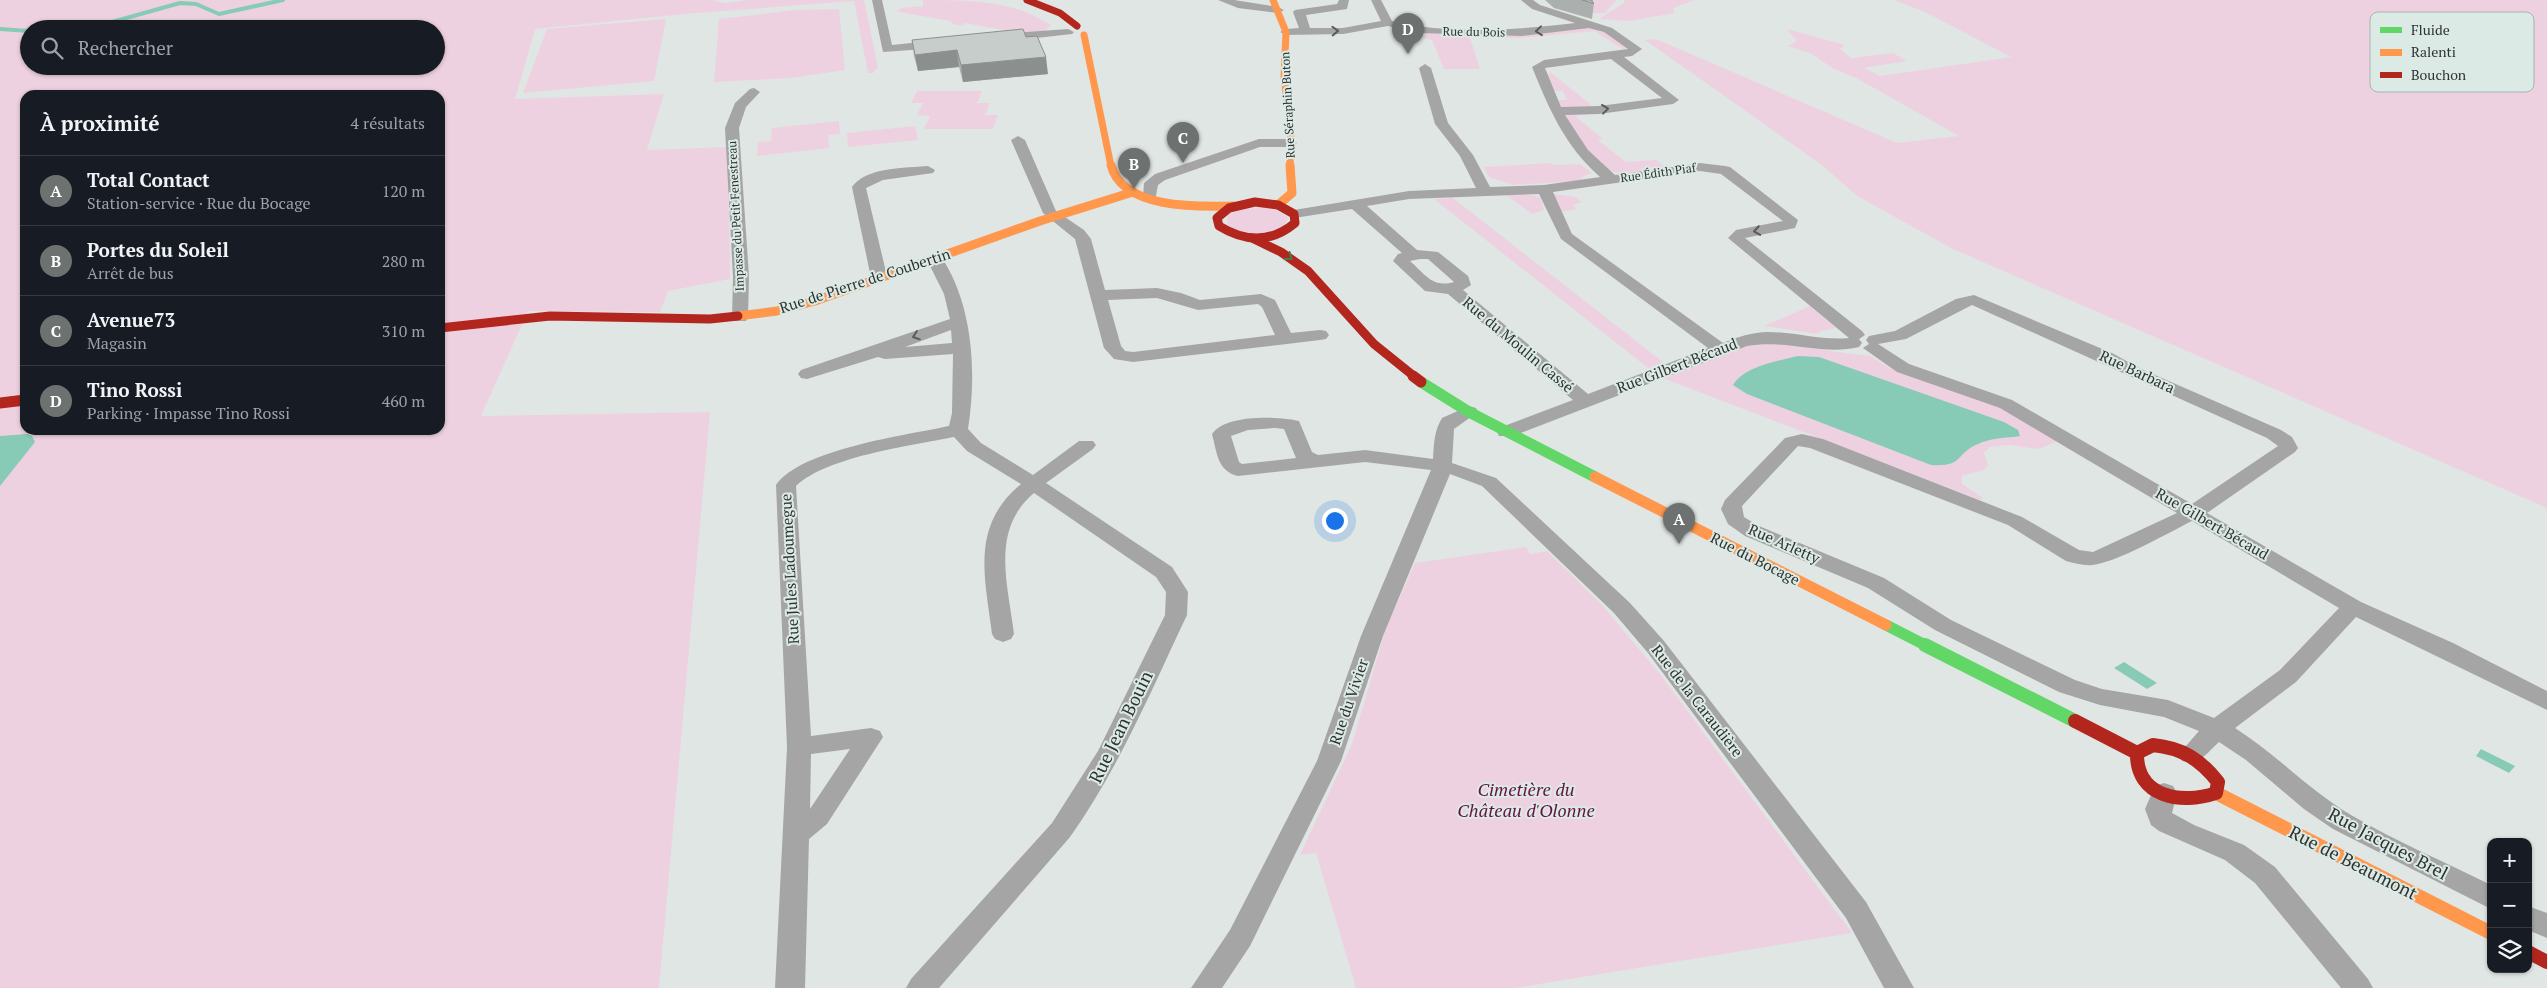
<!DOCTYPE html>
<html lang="fr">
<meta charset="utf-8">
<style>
body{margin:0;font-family:"PT Serif",serif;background:#20242c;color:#f1f3f6}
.controls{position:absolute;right:15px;bottom:15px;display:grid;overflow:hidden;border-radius:10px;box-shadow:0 1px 4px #0004}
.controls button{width:45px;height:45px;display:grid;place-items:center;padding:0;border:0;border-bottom:1px solid #363941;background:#171b24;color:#f1f3f6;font:25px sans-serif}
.you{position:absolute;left:1334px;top:520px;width:18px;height:18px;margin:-12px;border:4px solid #fff;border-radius:50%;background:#1a73e8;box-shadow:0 0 0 8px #1a73e833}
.badge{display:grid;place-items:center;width:32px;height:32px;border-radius:50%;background:#6d7270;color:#fff;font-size:16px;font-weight:700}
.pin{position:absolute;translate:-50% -41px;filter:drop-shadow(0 1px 2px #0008)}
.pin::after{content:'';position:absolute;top:26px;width:18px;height:15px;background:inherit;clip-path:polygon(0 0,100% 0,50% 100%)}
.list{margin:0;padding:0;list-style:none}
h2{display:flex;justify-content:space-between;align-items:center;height:65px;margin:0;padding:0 20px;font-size:21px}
h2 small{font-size:16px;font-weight:400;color:#9ea1a6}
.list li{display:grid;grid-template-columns:32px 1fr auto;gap:15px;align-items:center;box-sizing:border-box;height:70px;padding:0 20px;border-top:1px solid #363941}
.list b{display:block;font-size:19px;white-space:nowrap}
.list p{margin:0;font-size:16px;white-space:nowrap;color:#9ea1a6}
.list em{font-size:16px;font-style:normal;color:#9ea1a6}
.icon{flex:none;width:28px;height:28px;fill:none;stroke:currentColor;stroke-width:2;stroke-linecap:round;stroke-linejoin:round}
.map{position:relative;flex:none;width:2547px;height:988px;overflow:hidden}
.search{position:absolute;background:#171b24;box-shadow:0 1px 4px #0004;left:20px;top:20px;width:425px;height:55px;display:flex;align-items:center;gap:12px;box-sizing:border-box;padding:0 18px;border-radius:28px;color:#9ea1a6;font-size:19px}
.panel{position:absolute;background:#171b24;box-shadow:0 1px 4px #0004;left:20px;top:90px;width:425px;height:345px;border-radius:15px}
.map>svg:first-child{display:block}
.green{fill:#eed1e0;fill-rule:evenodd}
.water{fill:#87cbb6}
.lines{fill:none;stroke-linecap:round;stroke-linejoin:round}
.stream{stroke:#87cbb6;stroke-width:4}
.street{fill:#a5a5a6;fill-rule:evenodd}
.fast-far1{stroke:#63d668;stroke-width:11}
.fast{stroke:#63d668;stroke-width:14}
.slow-far3{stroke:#ff974d;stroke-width:7}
.slow-far2{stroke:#ff974d;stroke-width:9}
.slow-far1{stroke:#ff974d;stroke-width:11}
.slow{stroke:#ff974d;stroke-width:14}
.jam-far3{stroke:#b3261e;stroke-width:7}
.jam-far2{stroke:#b3261e;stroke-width:9}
.jam-far1{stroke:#b3261e;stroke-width:11}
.jam{stroke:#b3261e;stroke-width:14}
.wall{fill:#abb0af}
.shaded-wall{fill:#8b908e}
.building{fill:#c7cdcb;stroke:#8b908e}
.oneway{stroke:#585c5b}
.oneway2{stroke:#467d4a}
.labels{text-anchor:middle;stroke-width:4;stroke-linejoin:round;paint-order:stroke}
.far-street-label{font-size:12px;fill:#2f3432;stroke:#dceae5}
.street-label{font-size:15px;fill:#2f3432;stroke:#dceae5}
.near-street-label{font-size:18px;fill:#2f3432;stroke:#dceae5}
.near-park-label{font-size:18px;font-style:italic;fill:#671045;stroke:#dceae5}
.key{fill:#dceae5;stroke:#a8b3af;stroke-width:1}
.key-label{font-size:14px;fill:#2f3432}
</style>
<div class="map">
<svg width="2547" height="988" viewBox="0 0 2547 988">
<rect width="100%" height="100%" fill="#e0e6e4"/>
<g class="green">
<path d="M0 0H713L725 3 749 0H864L878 67 873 73H868L854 1 685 14 535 29 515 99 664 94 647 150 728 147 730 279 668 291 660 312 528 311 481 416 710 412 659 988H0ZM29 29H436V66H29ZM25 95H440V430H25Z"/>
<path d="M923 0C968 0 1014 0 1051 25L1044 31 1011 34 1009 31 964 23 963 26 952 24 951 21 893 11 900 10V8L923 6Z"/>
<polygon points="1578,0 1616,0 1605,13 1593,13"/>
<polygon points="1624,0 1695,0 1673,8 1675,13 1629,21 1599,19 1624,3"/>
<polygon points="1894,0 2547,0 2547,508 1953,249 1857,196 1822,165 1645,40 1656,39 1897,143 1959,136 1858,79 1834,69 1812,54 1788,46 1797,41 1787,29 1845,45 1840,49 1851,58 1893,53 1907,61 1864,68 1880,76 2011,57 1925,12"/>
<polygon points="839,9 845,70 792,78 714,82 719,19 796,10"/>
<polygon points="666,19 654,81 523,93 547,29"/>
<polygon points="1587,27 1601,30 1628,48 1623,49 1594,31 1521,38 1470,38 1480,69 1444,69 1432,40 1423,38 1426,33 1523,35"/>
<polygon points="1550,72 1590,104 1592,108 1561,107 1557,100 1567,100 1563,91 1554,91 1548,78"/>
<polygon points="917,91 982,91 977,103 990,103 985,115 998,115 993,129 924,129 930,116 917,115 923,103 911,103"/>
<path d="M1598 113 1575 116 1603 139 1598 140 1626 162 1656 160 1666 168C1652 170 1636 174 1622 173 1594 173 1576 134 1563 114Z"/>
<polygon points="839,121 840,134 828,135 829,148 757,156 758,142 771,141 772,128"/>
<polygon points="915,126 918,140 848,147 847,133"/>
<polygon points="1550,163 1553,165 1580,164 1592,173 1584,176 1580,181 1513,185 1489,177 1484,167"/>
<polygon points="1520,194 1534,195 1541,199 1544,210 1532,214 1506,195"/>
<polygon points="1554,194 1576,197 1582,202 1573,205 1577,209 1560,212"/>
<polygon points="1453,198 1663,362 1648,368 1434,199"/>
<polygon points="1269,207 1288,217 1284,227 1256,235 1228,228 1227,214 1232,210"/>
<polygon points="1810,306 1836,328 1820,331 1818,334 1764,326"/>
<polygon points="1760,341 1784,341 1830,351 1870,356 1892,369 2003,406 2062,440 2038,449 2009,445 1990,447 1984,453 1988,465 1984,470 1962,476 1962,484 1983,498 1981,500 1660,377"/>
<polygon points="1526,547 1530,554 1547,551 1603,606 1660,674 1852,933 1515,988 1356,988 1316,853 1300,855 1352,744 1386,628 1415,563"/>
</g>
<g class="water">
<path d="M1798 356 1819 357 2004 422 2018 430 2020 436C2007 438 1990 438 1978 444 1954 454 1965 467 1931 465L1747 394 1733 385C1744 366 1778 361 1798 356Z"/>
<polygon points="27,434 32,436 35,442 0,486 0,436"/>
<polygon points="2124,662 2157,683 2147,689 2114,668"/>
<polygon points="2481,749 2515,766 2509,773 2476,756"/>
</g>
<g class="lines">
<g class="stream">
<polyline points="0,29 29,31"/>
<polyline points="87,29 180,3 196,4 219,14 283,0"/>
</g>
<g class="street">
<polygon points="872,0 882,0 892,45 939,40 945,44 939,48 883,52"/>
<polygon points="1218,0 1234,0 1278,7 1284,10 1278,13 1238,8"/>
<path d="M1339 0H1349L1347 9 1306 15 1310 28H1343L1381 21 1371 0H1381L1392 21C1451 35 1515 30 1575 23L1532 9 1521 0H1533L1540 5 1612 28 1642 49 1632 56 1624 57 1679 100 1673 104 1599 114 1565 115 1588 150 1615 175 1700 163 1725 166 1730 167 1798 220 1795 228 1745 238 1862 331 1865 335 1859 339 1862 343 1859 347C1822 356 1786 339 1747 346L1513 436H1499L1497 432 1499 428 1573 400 1448 294 1425 291 1393 261 1398 254 1402 253 1352 209 1294 218 1287 214 1294 210 1409 191 1476 188 1460 156 1435 124 1419 68 1425 64 1431 68 1448 123 1473 155 1490 187 1544 185 1600 177C1565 146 1549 109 1532 67L1544 60 1628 49 1604 32 1589 28 1522 36 1417 33 1388 26 1343 34 1286 35 1280 32 1286 29 1299 28 1293 12 1295 10 1337 4ZM1611 59 1662 98 1599 106 1561 107 1545 68ZM1700 171 1721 174 1783 221 1736 230 1728 238 1849 338C1822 341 1796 332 1768 332 1753 332 1737 337 1723 343L1572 234 1553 192ZM1539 194 1561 239 1708 348 1588 394 1463 290 1471 285 1468 276 1438 252 1417 250 1367 206 1409 199ZM1420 259H1428L1454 282C1432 288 1426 275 1410 261Z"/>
<polygon points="1068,29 1074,32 1072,34 1000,42 994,38 1000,34"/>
<polygon points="754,88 760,92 746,107 739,128 749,277 748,317 746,321 734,321 732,317 733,277 725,128 735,103 750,89"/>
<path d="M1018 136 1025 140 1056 211 1084 230 1091 239 1105 290 1157 288 1181 293 1200 300 1261 294 1275 300 1291 333 1320 330 1326 331 1329 335 1326 339 1320 340 1133 362 1114 359 1104 348 1075 239 1043 213 1011 140ZM1157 298 1198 310 1258 304 1262 307 1275 335 1133 352 1125 351 1121 346 1108 300Z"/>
<polygon points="1259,139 1290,139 1297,143 1290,147 1260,147 1165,180 1158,185 1155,201 1150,202 1143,198 1144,183 1155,174"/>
<path d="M928 166 935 170 933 173 883 180 866 188 886 272 890 277 888 280H876L870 273 852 187C866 167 905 168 928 166Z"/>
<path d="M934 253 940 255C973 303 977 372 968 429L981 443 1033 475 1079 441H1093L1096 445 1093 449 1046 483 1172 567 1188 592 1187 615C1151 691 1119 768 1070 837L939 988H906L911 979 1052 823 1098 751 1165 615 1166 592 1156 577 1034 493C990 530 1008 584 1014 634L1011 639 1003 642 995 639 992 634C985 577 970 526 1021 484L967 451 954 437C910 446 828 456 796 486L811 736 871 728 880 731 883 737 827 824 809 839 805 988H775L787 747 776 485C801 449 907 435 949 426L952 413 953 354 885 359 878 357 807 379 801 378 798 374 801 370 950 319 944 294 926 258ZM951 330 952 343 905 347ZM850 749 810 809 811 754Z"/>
<path d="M1974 295 2112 353 2139 368 2281 430 2292 437 2298 448 2295 452 2207 513 2361 602 2453 643 2547 691V710L2356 617 2296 682 2235 728C2276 754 2309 790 2351 815 2395 841 2445 862 2491 885V909L2333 829 2304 809 2246 760 2219 742C2207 753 2199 766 2182 761L2179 754 2199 731 2164 717 2100 705 2059 692 1935 630 1868 588 1745 536 1728 524 1721 509 1725 500 1785 438 1802 434 1823 439 2022 517 2079 550 2093 552 2177 513 2000 408 1897 372 1863 348 1869 344 1866 340 1869 336 1895 331 1956 299ZM1972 305 2267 438 2278 446 2192 504 2012 400 1909 364 1878 344 1906 339ZM1798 446 1810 448 2008 525 2066 561C2074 563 2084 566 2092 565 2118 562 2166 534 2192 521L2339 608 2280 670 2214 718 2168 700 2102 689 2075 680 1951 620 1884 578 1759 526 1744 517 1742 506Z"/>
<path d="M1469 406 1476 408 1478 412 1454 429 1452 463 1496 478 1630 603 1664 641 1866 902 1914 988H1884L1846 918 1648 653 1614 613 1482 486 1450 474 1383 636 1341 761 1250 946 1222 988H1191L1230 930 1317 761 1361 636 1431 470 1365 462 1238 476C1217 471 1217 452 1212 434 1225 414 1278 416 1299 421L1312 452 1318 455 1365 450 1433 459C1434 444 1434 431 1442 418ZM1275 428 1284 429 1296 458 1242 464 1239 462 1231 436 1248 430Z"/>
<polygon points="2164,783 2173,786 2177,793 2172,813 2194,825 2244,845 2275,867 2368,979 2373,988 2341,988 2255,883 2225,860 2159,831 2151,825 2145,809 2155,786"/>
<polygon points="2528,906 2547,913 2547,938 2528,930"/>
</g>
<g class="fast-far1">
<polyline points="1421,382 1469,412 1595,477"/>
<polyline points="1886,625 1927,646"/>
</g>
<polyline class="fast" points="1925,645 2075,721"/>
<g class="slow-far3">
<polyline points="1273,0 1286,32 1284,77 1291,130 1290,166"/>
<polyline points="1084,35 1111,166"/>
</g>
<g class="slow-far2">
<path d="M1111 165C1122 209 1197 207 1233 206"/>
<polyline points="1278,205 1292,193 1290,165"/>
<polyline points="738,316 777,311 815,301 1040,221 1133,192"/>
</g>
<polyline class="slow-far1" points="1595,477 1886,625"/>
<polyline class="slow" points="2216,793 2491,933"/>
<polyline class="jam-far3" points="1027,0 1060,13 1077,26"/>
<g class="jam-far2">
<path d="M1255 202 1278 205 1294 214 1295 223C1271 243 1245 242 1219 226L1217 218 1229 208Z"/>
<polyline points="1252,238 1281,252 1308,271 1374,344 1415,377"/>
<polyline points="440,328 550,316 710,319 738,316"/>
</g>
<g class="jam-far1">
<polyline points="1413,376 1421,382"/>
<polyline points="0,403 25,400"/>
</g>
<g class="jam">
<polyline points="2075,721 2137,753"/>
<path d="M2153 745C2182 748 2200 759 2218 782L2216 793C2181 805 2136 797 2137 753Z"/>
<polyline points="2528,952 2547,962"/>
</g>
</g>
<g class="wall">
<polygon points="1545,0 1593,0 1593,2 1594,3 1592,19 1554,8"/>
<polygon points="1026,37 1048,74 963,82 959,67 918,71 914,56 912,40"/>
</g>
<g class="shaded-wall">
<polygon points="957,50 959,67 918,71 915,55"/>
<polygon points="1046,57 1048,74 963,82 961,65"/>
</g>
<g class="building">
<polygon points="1582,0 1590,0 1594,3 1592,3"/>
<polygon points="1023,29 1026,37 1037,36 1046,57 961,65 957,50 915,55 912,40"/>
</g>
<defs><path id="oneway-chevron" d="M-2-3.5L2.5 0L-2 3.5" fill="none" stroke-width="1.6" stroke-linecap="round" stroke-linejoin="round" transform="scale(1.25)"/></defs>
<g class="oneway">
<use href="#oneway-chevron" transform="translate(1335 31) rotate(-2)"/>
<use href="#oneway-chevron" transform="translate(1539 31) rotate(174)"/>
<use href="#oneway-chevron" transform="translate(1605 109) rotate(-7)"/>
<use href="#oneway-chevron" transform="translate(1757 231) rotate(171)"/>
<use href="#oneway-chevron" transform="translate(916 336) rotate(161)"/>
</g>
<use class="oneway2" href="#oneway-chevron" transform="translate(1289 257) rotate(37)"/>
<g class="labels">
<g class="far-street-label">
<text transform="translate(1474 32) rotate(1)" y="4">Rue du Bois</text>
<text transform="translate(1288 105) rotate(-93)" y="4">Rue Séraphin Buton</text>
<text transform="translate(1658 173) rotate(-8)" y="4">Rue Édith Piaf</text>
<text transform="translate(736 216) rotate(-93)" y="4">Impasse du Petit Fenestreau</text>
</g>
<g class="street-label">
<text transform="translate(865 281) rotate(-18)" y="5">Rue de Pierre de Coubertin</text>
<text transform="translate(1518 345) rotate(40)" y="5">Rue du Moulin Cassé</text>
<text transform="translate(1677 366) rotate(-21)" y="5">Rue Gilbert Bécaud</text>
<text transform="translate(2137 372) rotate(25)" y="5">Rue Barbara</text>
<text transform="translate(2212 524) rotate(30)" y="5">Rue Gilbert Bécaud</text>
<text transform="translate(1784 544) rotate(24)" y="5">Rue Arletty</text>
<text transform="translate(1755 559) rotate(27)" y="5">Rue du Bocage</text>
<text transform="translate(790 569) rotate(-93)" y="5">Rue Jules Ladoumegue</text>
<text transform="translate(1697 701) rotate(52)" y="5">Rue de la Caraudière</text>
<text transform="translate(1349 702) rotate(-71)" y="5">Rue du Vivier</text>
</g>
<g class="near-street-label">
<text transform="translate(1121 727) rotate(-64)" y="6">Rue Jean Bouin</text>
<text transform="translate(2388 844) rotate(28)" y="6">Rue Jacques Brel</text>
<text transform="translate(2353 863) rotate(27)" y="6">Rue de Beaumont</text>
</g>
<g class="near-park-label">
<text x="1526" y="796">Cimetière du<tspan x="1526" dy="21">Château d'Olonne</tspan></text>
</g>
</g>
<rect x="2370" y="12" width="164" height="80" rx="8" class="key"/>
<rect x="2380" y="27" width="22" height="6" fill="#63d668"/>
<rect x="2380" y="49" width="22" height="7" fill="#ff974d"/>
<rect x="2380" y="72" width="22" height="6" fill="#b3261e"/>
<g class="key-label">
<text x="2411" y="35">Fluide</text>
<text x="2411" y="57">Ralenti</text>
<text x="2411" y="80">Bouchon</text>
</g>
</svg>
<div class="controls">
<button>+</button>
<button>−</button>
<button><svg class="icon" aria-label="layers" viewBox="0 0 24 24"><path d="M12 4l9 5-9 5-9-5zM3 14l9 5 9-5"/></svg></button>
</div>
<div class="you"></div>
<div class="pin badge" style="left:1679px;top:544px">A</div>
<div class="pin badge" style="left:1134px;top:189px">B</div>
<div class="pin badge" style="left:1183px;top:163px">C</div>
<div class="pin badge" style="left:1408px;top:54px">D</div>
<div class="search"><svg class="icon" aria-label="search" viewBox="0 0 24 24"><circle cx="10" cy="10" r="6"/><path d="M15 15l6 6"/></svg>Rechercher</div>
<section class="panel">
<h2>À proximité<small>4 résultats</small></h2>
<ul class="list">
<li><span class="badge">A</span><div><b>Total Contact</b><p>Station-service · Rue du Bocage</p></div><em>120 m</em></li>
<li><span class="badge">B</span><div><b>Portes du Soleil</b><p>Arrêt de bus</p></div><em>280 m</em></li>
<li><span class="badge">C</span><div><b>Avenue73</b><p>Magasin</p></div><em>310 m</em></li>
<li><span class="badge">D</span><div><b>Tino Rossi</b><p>Parking · Impasse Tino Rossi</p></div><em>460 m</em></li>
</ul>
</section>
</div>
